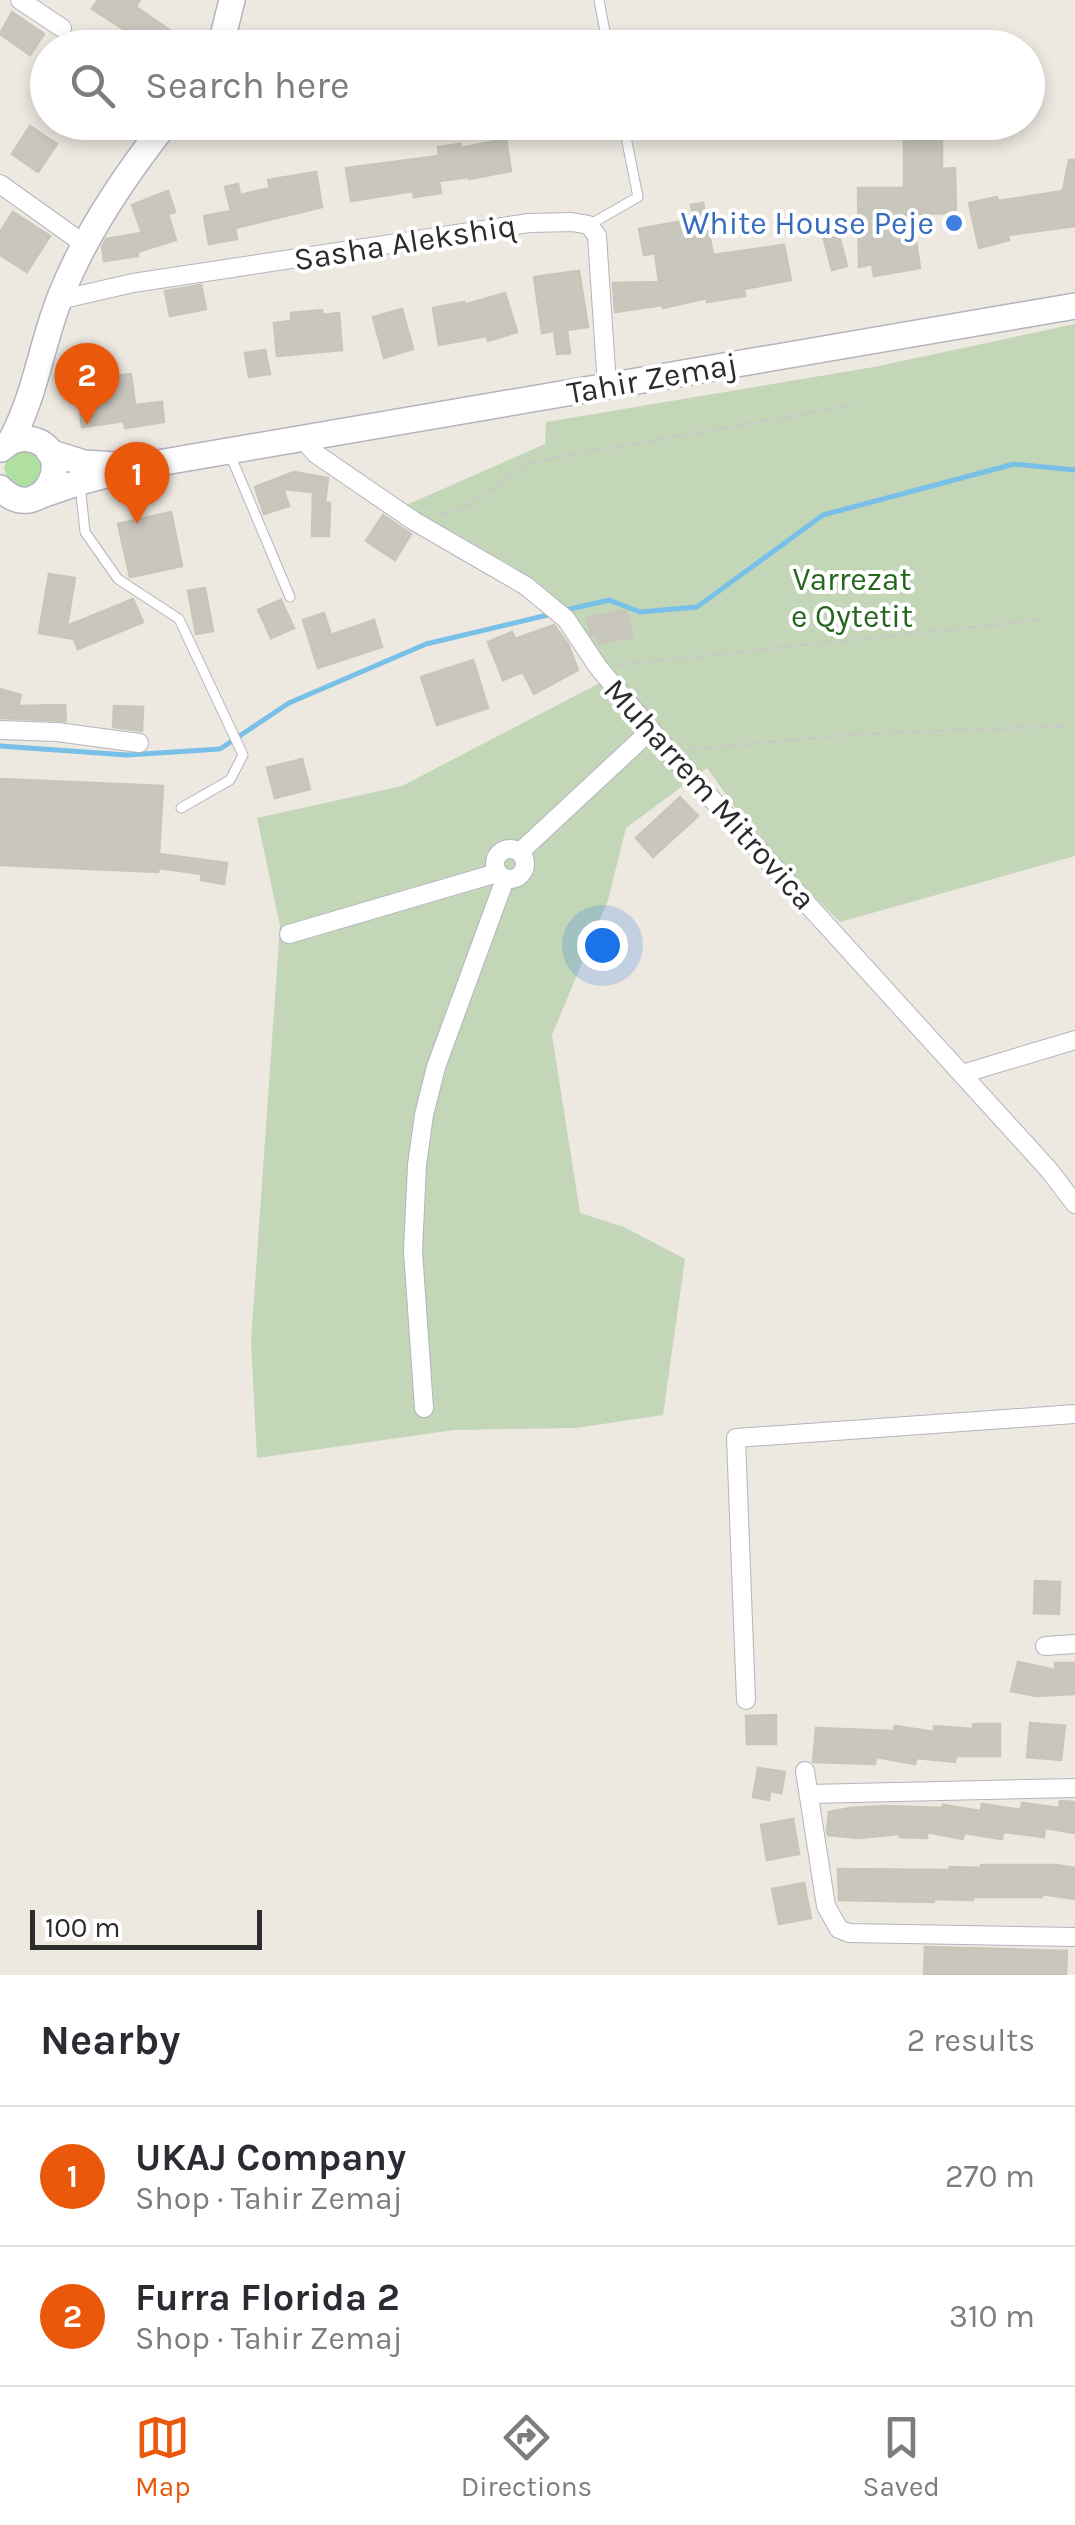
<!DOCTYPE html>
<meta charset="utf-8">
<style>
body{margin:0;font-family:Karla,sans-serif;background:#f2f2f3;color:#2b2b33}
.scale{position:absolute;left:30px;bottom:25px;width:232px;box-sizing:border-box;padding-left:10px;border:5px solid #2c2c2c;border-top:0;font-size:28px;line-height:35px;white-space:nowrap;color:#2c2c2c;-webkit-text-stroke:8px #fff;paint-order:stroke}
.you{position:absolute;left:602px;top:945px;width:35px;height:35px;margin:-25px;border:8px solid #fff;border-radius:50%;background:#1a73e8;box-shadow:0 0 0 15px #1a73e833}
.badge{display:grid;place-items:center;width:65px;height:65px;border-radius:50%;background:#ea580c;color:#fff;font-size:32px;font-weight:700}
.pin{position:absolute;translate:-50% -82px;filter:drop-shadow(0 2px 5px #0008)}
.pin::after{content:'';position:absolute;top:52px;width:35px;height:30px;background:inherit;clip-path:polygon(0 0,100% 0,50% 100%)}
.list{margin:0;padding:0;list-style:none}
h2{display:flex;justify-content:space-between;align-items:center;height:130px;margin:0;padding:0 40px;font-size:42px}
h2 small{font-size:32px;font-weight:400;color:#7c7c81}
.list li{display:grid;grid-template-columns:65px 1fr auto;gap:30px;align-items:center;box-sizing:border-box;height:140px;padding:0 40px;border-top:2px solid #e1e1e2}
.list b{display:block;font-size:38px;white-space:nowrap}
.list p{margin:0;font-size:32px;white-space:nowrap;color:#7c7c81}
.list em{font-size:32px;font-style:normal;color:#7c7c81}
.icon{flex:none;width:55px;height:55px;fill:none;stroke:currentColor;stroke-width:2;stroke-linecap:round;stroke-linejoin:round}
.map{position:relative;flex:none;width:1075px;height:1975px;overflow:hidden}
.search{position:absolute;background:#fff;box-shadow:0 5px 15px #0003;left:30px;right:30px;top:30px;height:110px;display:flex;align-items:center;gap:25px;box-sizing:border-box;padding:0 35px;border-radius:55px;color:#7c7c81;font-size:38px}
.sheet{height:410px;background:#fff}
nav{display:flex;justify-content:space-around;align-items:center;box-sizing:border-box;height:140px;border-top:2px solid #e1e1e2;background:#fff;font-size:28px;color:#7c7c81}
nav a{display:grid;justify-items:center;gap:5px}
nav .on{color:#ea580c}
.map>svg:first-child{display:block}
.green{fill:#afe0a0}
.cemetery{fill:#c3d6b8}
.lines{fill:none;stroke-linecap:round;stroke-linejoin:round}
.stream{stroke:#79c0e8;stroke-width:5}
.building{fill:#c9c6be;stroke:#c8c5b9;stroke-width:2.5}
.service-casing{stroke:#b3b4bf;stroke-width:11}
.minor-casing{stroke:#b3b4bf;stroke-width:20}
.secondary-casing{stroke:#b3b4bf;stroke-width:28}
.path{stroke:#c8c8c8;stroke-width:2.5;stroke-dasharray:8 5;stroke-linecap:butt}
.service{stroke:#fff;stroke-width:9}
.minor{stroke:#fff;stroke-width:18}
.secondary{stroke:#fff;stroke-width:25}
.shop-dot{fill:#3f7fe0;stroke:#fff;stroke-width:4}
.labels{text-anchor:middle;stroke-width:8;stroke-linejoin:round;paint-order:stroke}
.shop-label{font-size:32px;fill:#366cbe;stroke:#fff;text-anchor:end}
.street-label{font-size:32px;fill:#2c2c2c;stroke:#fff}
.park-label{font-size:32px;fill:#27661f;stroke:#fff}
</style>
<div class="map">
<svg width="1075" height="1975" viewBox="0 0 1075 1975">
<rect width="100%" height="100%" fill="#ede8e0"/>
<polygon class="green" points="30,446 48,465 29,491 9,483 4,468 9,454"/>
<polygon class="cemetery" points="1075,324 1075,856 840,922 763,846 707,768 626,828 608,900 552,1035 580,1213 624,1227 685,1259 663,1415 576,1428 454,1430 257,1458 251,1341 280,926 257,818 402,786 617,674 516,568 404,506 545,444 546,422 874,367"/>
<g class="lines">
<g class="stream">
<polyline points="562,611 609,600 640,612 697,607 823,515 1014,464 1075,470"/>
<polyline points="0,746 127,755 220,749 289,703 426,644 552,614"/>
</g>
</g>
<g class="building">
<polygon points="98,0 140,0 136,7 171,31 160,48 141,48 130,41 134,36 92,9"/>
<polygon points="12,12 44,34 30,55 0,34"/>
<polygon points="30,126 57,144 38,172 12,154"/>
<polygon points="506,139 511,171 469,179 469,177 439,181 441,193 414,197 413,191 351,201 346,168 439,156 438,147 460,144 461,148"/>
<polygon points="942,140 942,169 955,168 956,213 912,214 920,268 874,276 872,264 859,267 858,188 904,188 904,141"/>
<polygon points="1069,160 1075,160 1075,226 1008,235 1009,240 979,248 969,203 997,197 998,201 1063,191"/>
<polygon points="316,172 322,207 235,228 237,239 209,244 204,216 231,211 225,187 238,184 240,195 270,188 268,180"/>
<polygon points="168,191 175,212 168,214 176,240 137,252 138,256 104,261 102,247 106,239 142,233 132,205"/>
<polygon points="703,203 713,255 784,245 791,280 744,289 745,296 707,302 707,298 663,308 662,305 615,312 613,283 659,282 655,253 644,255 639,229 694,219 691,205"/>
<polygon points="13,212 50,236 27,272 0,255 0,232"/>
<polygon points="838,232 847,266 832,270 823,236"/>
<polygon points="579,271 588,327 567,330 570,353 557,354 554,331 542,333 534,277"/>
<polygon points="201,285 206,309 170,316 165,291"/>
<polygon points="505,293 517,332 488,341 487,336 439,345 433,308 464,302 464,305"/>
<polygon points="402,309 413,349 384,358 373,317"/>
<polygon points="322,310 323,315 339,313 342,350 277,356 274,323 291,321 291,313"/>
<polygon points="265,350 270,374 249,377 245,353"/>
<polygon points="131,374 135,405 162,402 164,422 125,428 124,421 82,427 80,409 94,407 91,378"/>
<polygon points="294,472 328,478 325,503 330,503 329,536 312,536 313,492 283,489 289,506 264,514 255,487"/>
<polygon points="171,512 182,566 130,577 118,524"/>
<polygon points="383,515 411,534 395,560 366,541"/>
<polygon points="49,574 75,578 67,626 133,599 143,622 78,649 74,639 39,633"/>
<polygon points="205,588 213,631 196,634 188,591"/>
<polygon points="281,600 294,628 271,638 258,610"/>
<polygon points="626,610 632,637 600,643 598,635 592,636 587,618"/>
<polygon points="324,613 331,635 374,620 382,647 318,668 303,620"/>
<polygon points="554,625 568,644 578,670 534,694 523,672 503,680 488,642 512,632 515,639"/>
<polygon points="473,660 488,708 437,725 421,677"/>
<polygon points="0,689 21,695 18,706 65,705 66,721 0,718"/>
<polygon points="114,706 143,707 142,731 113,727"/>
<polygon points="302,759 310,789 275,798 267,768"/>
<polygon points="0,779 163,786 159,854 227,863 224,884 201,880 202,874 159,868 158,872 0,865"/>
<polygon points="680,797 698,816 653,857 636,838"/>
<polygon points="1035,1581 1060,1582 1059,1614 1034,1613"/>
<polygon points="1018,1662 1055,1670 1055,1663 1075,1663 1075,1694 1036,1696 1011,1691"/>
<polygon points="776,1715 776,1744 747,1744 746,1716"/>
<polygon points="1030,1723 1065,1726 1061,1760 1027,1757"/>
<polygon points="973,1724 1000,1724 1000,1756 956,1756 955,1762 916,1758 915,1764 876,1757 875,1764 813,1762 816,1728 894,1731 895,1726 934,1732 934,1726 973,1729"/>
<polygon points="758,1768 785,1772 781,1793 770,1791 769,1800 753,1797"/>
<polygon points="1060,1801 1075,1802 1075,1833 1045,1828 1044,1837 1003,1832 1002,1839 964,1833 963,1839 927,1832 927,1838 900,1837 900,1834 858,1838 828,1835 827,1832 829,1812 851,1808 886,1806 942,1808 943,1805 981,1811 982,1804 1021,1810 1022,1803 1059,1808"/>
<polygon points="793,1819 799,1854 767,1860 761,1825"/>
<polygon points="981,1865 1057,1865 1075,1868 1075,1899 1042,1894 1042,1897 973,1897 973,1900 934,1899 934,1902 839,1900 838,1869 949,1870 950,1867 981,1868"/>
<polygon points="804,1883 811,1918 779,1924 772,1889"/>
<polygon points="925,1947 1067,1951 1066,1975 924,1975"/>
</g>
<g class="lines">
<defs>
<g id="service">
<polyline points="599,0 608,48"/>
<polyline points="589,225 638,197 623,122"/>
<polyline points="229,452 290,597"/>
<polyline points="80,484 85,532 118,579 179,619 243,755 230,780 181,808"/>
</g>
<g id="minor">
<polyline points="20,0 62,28"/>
<polyline points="0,184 84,244"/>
<polyline points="59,300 133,283 529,223 572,222 589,225 597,236 607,386"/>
<polyline points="301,437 316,454 414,521 526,586 566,619 598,667 670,753 1049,1170 1075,1204"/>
<polyline points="0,730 57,732 139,743"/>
<circle cx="510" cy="864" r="15"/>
<polyline points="520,852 651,730"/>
<polyline points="289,934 497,873"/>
<polyline points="962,1074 1075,1040"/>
<polyline points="424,1408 413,1251 417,1165 424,1115 436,1067 505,879"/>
<polyline points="1045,1646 1075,1644"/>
<polyline points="746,1700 736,1438 1075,1414"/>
<polyline points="805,1771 826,1906 839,1929 849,1933 1075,1937"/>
<polyline points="809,1794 1075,1788"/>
</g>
<g id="secondary">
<polyline points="220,48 232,0"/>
<path d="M10 442C36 395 41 344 61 295 86 232 125 175 167 122"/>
<polyline points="49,452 84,463 116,465"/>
<path d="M0 488C43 531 81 448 29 439 18 437 9 442 1 449"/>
<polyline points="36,497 80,482 141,466 1075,306"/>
</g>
</defs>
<use href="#service" class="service-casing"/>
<use href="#minor" class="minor-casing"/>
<use href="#secondary" class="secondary-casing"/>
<g class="path">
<path d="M440 515C478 506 499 479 533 462L852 405"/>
<polyline points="619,665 1039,620"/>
<polyline points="691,749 860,734 1066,726"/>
</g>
<use href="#service" class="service"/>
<use href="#minor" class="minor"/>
<use href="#secondary" class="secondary"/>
</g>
<circle class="shop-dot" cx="954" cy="223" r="10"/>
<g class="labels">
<g class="shop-label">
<text x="934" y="234">White House Peje</text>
</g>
<g class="street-label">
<text transform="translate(405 242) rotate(-9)" y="11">Sasha Alekshiq</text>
<text transform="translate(652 378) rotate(-10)" y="11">Tahir Zemaj</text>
<text transform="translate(710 794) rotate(48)" y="11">Muharrem Mitrovica</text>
</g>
<g class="park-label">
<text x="852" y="590">Varrezat<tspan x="852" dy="37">e Qytetit</tspan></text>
</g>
</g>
</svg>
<div class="scale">100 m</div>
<div class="you"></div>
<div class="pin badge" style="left:137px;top:524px">1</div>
<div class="pin badge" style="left:87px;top:425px">2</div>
<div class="search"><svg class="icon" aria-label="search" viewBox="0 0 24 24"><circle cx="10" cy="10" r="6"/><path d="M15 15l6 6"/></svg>Search here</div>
</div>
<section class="sheet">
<h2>Nearby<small>2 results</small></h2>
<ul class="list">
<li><span class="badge">1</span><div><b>UKAJ Company</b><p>Shop · Tahir Zemaj</p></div><em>270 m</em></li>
<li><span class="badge">2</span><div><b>Furra Florida 2</b><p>Shop · Tahir Zemaj</p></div><em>310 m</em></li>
</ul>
</section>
<nav>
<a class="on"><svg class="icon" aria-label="map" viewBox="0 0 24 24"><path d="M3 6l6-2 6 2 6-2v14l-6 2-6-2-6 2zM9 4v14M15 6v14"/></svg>Map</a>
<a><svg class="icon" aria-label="directions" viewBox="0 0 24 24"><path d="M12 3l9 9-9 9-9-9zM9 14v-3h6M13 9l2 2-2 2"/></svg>Directions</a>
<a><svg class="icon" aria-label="saved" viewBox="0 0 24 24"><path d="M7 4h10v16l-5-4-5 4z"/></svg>Saved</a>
</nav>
